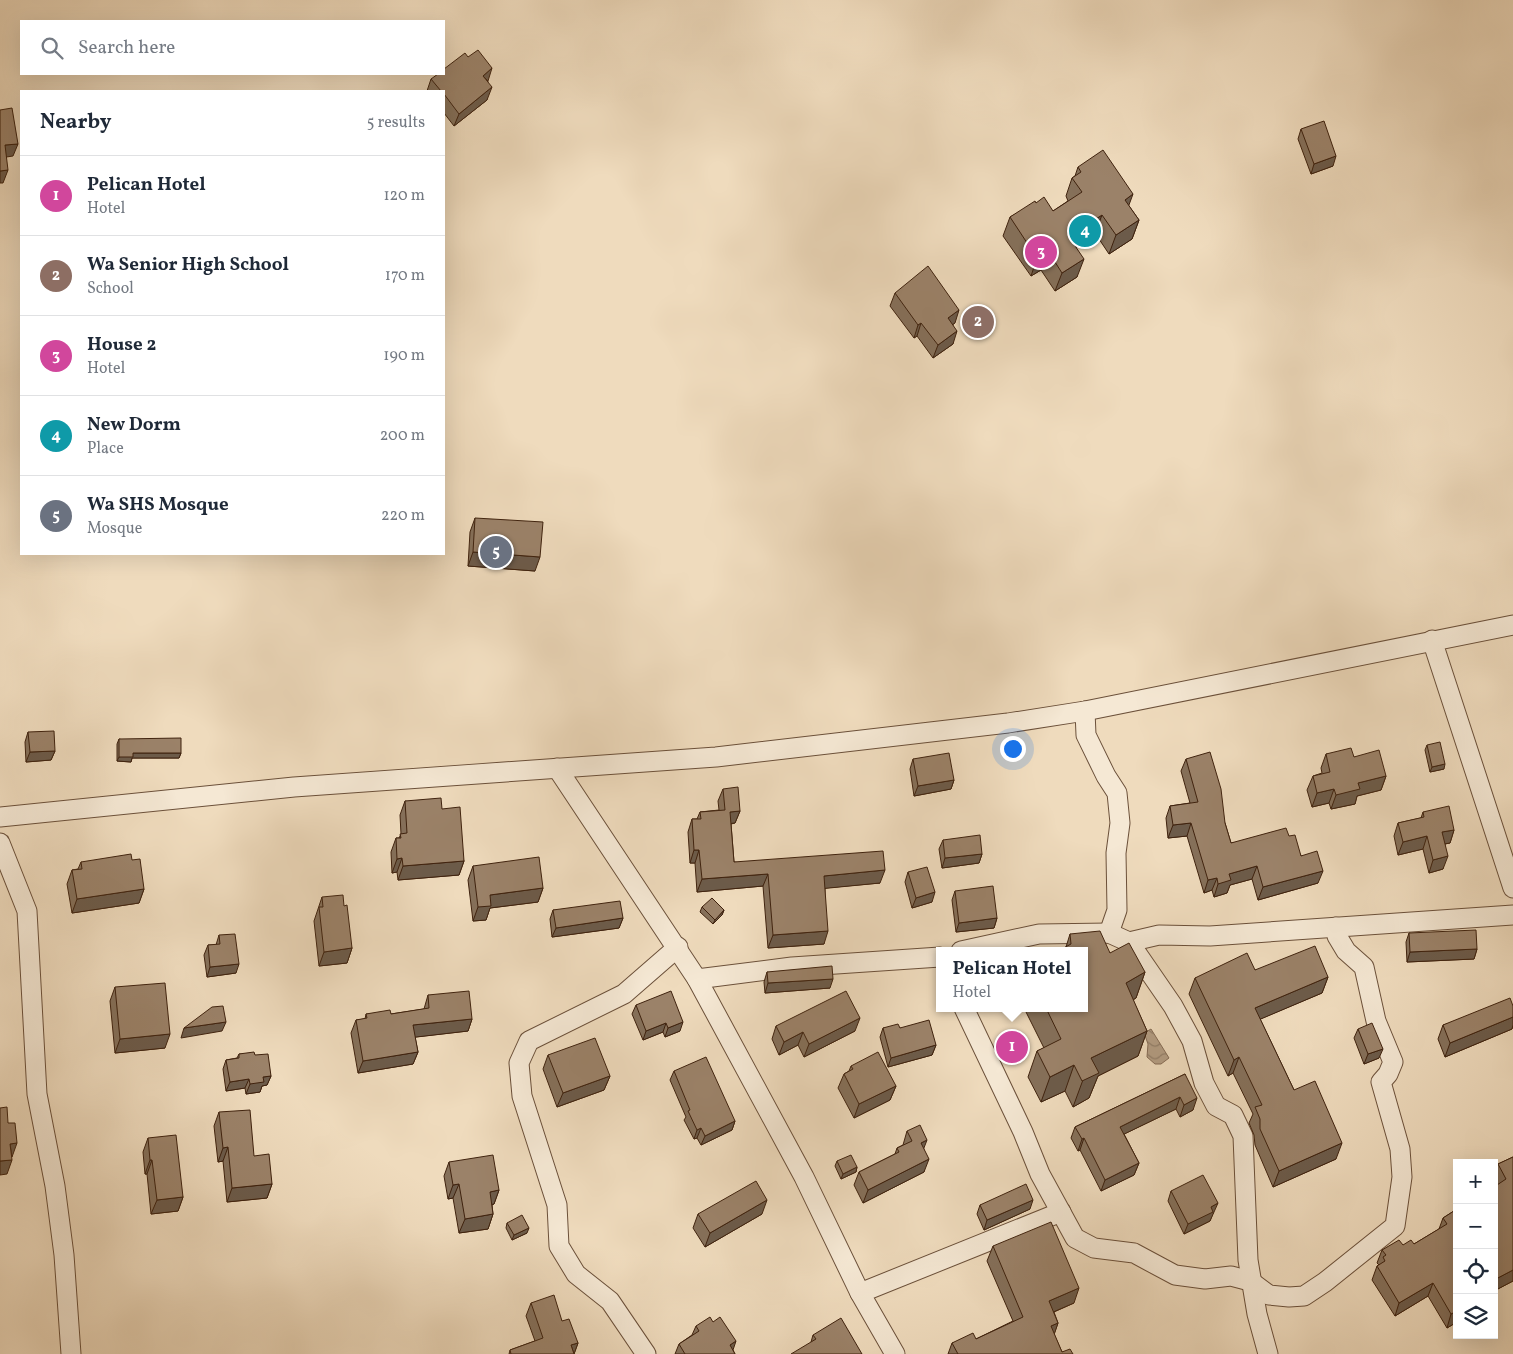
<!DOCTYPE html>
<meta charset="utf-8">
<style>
body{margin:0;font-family:Vollkorn,serif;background:#f2f2f3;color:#1f2937}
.controls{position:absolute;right:15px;bottom:15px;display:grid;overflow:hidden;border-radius:0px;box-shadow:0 5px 20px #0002}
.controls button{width:45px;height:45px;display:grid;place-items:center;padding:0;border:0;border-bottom:1px solid #e0e1e3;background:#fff;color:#1f2937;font:25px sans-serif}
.you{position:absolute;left:1012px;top:748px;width:18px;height:18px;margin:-12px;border:4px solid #fff;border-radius:50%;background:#1a73e8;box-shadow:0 0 0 8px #1a73e833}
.badge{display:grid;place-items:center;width:32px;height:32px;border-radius:50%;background:#8f2418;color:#fff;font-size:16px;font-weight:700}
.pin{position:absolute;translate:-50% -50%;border:2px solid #fff;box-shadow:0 1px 5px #0006}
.popup{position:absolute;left:936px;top:947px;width:152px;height:65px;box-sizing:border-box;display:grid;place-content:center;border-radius:0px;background:#fff;filter:drop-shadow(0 1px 4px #0005);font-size:16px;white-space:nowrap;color:#747a83}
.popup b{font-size:19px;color:#1f2937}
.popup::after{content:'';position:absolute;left:50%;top:100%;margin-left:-10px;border:10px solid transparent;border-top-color:#fff}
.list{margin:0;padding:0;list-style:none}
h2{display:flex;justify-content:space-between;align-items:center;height:65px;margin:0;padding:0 20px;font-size:21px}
h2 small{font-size:16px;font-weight:400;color:#747a83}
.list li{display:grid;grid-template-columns:32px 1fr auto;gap:15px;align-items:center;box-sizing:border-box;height:80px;padding:0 20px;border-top:1px solid #e0e1e3}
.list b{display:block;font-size:19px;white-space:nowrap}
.list p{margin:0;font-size:16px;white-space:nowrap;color:#747a83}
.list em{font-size:16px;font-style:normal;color:#747a83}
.icon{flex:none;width:28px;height:28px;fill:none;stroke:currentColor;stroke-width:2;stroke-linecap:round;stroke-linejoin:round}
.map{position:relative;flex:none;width:1513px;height:1354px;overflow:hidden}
.search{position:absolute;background:#fff;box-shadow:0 5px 20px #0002;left:20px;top:20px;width:425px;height:55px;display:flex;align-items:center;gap:12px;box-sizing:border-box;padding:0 18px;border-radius:0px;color:#747a83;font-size:19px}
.panel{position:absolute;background:#fff;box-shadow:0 5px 20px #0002;left:20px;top:90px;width:425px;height:465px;border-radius:0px}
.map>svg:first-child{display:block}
.water{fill:url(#water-waves);stroke:#856b54}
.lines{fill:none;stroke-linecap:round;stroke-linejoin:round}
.street-casing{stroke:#6b503a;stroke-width:21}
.street{stroke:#f5e8d4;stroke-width:19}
.wall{fill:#85705a;stroke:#3f220e}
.shaded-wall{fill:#6c5b4a;stroke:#3f220e}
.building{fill:#9b8269;stroke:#3f220e}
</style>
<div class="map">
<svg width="1513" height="1354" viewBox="0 0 1513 1354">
<defs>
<pattern id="water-waves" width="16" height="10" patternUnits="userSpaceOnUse" patternTransform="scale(1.25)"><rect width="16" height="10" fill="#b39c82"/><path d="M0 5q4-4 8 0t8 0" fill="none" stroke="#937f69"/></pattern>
</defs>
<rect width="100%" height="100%" fill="#efdbbd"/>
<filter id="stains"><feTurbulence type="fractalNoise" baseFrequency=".004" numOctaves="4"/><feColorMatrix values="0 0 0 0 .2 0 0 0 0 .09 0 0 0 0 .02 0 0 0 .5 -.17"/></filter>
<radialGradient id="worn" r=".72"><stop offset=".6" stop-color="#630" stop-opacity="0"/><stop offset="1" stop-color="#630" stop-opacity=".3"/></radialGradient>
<polygon class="water" points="1151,1029 1169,1058 1161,1064 1155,1064 1147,1057 1148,1044 1144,1033"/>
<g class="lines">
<defs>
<g id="street">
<polyline points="1432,640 1513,888"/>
<polyline points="1085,711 1086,735 1106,776 1117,793 1120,823 1116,853 1117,910 1109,933"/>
<polyline points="557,768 697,979 804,1177 860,1293 895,1354"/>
<polyline points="0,817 294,787 716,757 1008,723 1085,711 1513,625"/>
<polyline points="0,843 27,911 37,1094 55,1186 64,1255 71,1354"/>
<polyline points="1129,942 1173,1006 1192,1041 1204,1083 1216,1106 1233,1115 1243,1136 1248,1260 1257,1314 1268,1354"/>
<polyline points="961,951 1039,934 1109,933 1129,942 1159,935 1210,936 1513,915"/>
<polyline points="697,979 792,967 940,957"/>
<polyline points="964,1008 1023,1132 1040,1174 1075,1238 1094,1248 1134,1253 1175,1275 1205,1279 1231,1276 1250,1281 1269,1295 1289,1297 1304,1296 1325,1282 1395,1226 1402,1177 1400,1149 1381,1082 1388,1074 1393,1062 1376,1021 1364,967 1346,951 1337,936 1336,927"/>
<polyline points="860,1293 1061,1212"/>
<polyline points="646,1354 610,1301 576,1274 559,1246 557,1205 522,1096 519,1063 529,1041 624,994 678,947"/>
</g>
</defs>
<use href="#street" class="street-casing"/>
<use href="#street" class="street"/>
</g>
<g class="wall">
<polygon points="431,79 488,81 487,100 454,126 444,113 444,91 427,91"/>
<polygon points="1301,129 1333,166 1311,174 1298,139"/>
<polygon points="1078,167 1129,206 1139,220 1132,239 1109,254 1095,233 1076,247 1077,277 1055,291 1041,270 1031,276 1003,236 1010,217 1036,203 1053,211 1068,201 1066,196 1072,178 1075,176"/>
<polygon points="895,293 955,323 953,324 953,344 933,358 917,336 914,338 890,306"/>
<polygon points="475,518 535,571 468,566 470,532"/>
<polygon points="28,732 55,751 51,760 26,762 25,742"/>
<polygon points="119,739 181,753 179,758 132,758 131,762 117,761 117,744"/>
<polygon points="1427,745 1444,769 1430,772 1425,750"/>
<polygon points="1326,754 1354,757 1386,776 1381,790 1357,796 1355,804 1331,809 1329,803 1312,807 1307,790 1313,776 1322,773 1321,768"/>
<polygon points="913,759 954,780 951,789 914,796 910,769"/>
<polygon points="1186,759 1225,823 1231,843 1289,836 1318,883 1258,900 1252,879 1230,885 1227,893 1214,897 1212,890 1204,893 1187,836 1168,838 1166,818 1170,806 1190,803 1181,771"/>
<polygon points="723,789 740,811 735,823 731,824 734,862 880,883 825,888 824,944 768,948 763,886 697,892 695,863 690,863 688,832 692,819 697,819 700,812 719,810 718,801"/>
<polygon points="405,801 442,809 464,861 459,875 398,880 397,872 392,873 391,852 396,838 399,838 401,834 400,815"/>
<polygon points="1423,812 1454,830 1450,843 1445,844 1443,869 1429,873 1423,849 1398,855 1394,836 1398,823 1421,818"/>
<polygon points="943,840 982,854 979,863 942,868 939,849"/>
<polygon points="81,862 144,889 139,903 72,913 67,884 72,870 78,869"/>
<polygon points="473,866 543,888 538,902 490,908 486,920 473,921 468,880"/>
<polygon points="908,872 932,902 912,908 905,882"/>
<polygon points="955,891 997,918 994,928 956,932 952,900"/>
<polygon points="322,897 352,948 347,963 319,966 314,921"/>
<polygon points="702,907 724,910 722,915 713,924 700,912"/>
<polygon points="553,910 623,918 619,928 552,937 550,919"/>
<polygon points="1409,933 1477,949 1474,959 1407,962 1406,942"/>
<polygon points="1070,934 1110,953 1145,972 1136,998 1133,1000 1147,1031 1138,1056 1098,1076 1089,1098 1073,1107 1065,1091 1041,1102 1028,1077 1037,1051 1044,1048 1024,1008 1084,1008 1066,947"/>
<polygon points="219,935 236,973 207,977 204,955 208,945 216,945"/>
<polygon points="1255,970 1328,977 1322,993 1260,1019 1294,1090 1336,1159 1273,1187 1255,1145 1254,1135 1249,1123 1253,1114 1233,1073 1228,1076 1189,994 1195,978"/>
<polygon points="767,972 830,988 765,993 764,982"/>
<polygon points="115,987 165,1048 115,1053 110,1001"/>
<polygon points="428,995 472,1019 468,1031 415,1037 418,1052 413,1064 358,1073 351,1033 356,1020 365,1019 366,1014 391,1014 424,1009"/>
<polygon points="636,1005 680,1031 665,1037 663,1032 643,1040 632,1014"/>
<polygon points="1513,1006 1513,1025 1512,1029 1445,1057 1438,1039 1443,1025"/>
<polygon points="776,1026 855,1031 804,1057 798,1045 779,1055 772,1039"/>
<polygon points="883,1028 900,1028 936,1045 932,1055 888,1067 880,1037"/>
<polygon points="1358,1029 1379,1058 1364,1064 1354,1038"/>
<polygon points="239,1054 255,1055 271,1076 267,1085 262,1086 260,1092 246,1094 245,1088 226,1091 223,1069 226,1060 237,1058"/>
<polygon points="548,1055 610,1076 604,1090 557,1107 543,1069"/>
<polygon points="851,1066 896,1086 890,1100 854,1118 838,1088 844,1074 849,1071"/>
<polygon points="674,1071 735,1121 732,1130 701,1145 697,1138 694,1139 684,1120 686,1117 670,1080"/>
<polygon points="1185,1074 1193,1110 1180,1117 1176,1109 1124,1134 1139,1163 1134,1175 1101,1191 1080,1150 1078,1151 1071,1138 1075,1127"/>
<polygon points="219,1112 272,1184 267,1198 227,1202 223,1161 218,1162 214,1126"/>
<polygon points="907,1131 924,1149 924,1172 863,1203 854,1185 859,1172 895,1154 897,1148 903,1145"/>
<polygon points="148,1138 183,1197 178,1211 151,1214 147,1174 145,1174 143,1152"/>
<polygon points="1513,1157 1513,1281 1494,1291 1494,1187 1497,1185 1494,1179 1494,1176 1498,1164"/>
<polygon points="837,1161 857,1167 856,1172 841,1179 835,1166"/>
<polygon points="449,1162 499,1190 494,1204 492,1205 493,1214 488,1229 459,1233 453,1198 448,1199 444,1176"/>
<polygon points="1171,1191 1214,1213 1213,1213 1210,1221 1184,1234 1168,1201"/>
<polygon points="980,1205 1030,1209 984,1230 977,1214"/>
<polygon points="1457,1209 1457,1322 1447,1328 1428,1296 1395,1316 1372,1280 1377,1266 1379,1265 1377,1263 1382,1250 1414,1244 1439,1229 1443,1218"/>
<polygon points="698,1214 762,1214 705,1247 693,1228"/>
<polygon points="507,1223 527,1233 512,1240 506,1228"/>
<polygon points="993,1246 1074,1303 1054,1312 1058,1323 1054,1334 1062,1352 1073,1354 948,1354 952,1343 976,1339 1013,1321 987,1261"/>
<polygon points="531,1303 562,1321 578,1343 574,1354 509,1354 510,1350 535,1341 526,1316"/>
<polygon points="696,1326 733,1350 735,1354 675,1354 679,1344 692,1335"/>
<polygon points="813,1335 862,1354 811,1342"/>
</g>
<g class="shaded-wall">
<polygon points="492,68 488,81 483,76"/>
<polygon points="492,87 487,100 454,126 459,114"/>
<polygon points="18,144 13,156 0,158 5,145"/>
<polygon points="1336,156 1333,166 1311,174 1314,164"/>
<polygon points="8,170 3,183 0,183 0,171"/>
<polygon points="1133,194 1126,213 1125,200"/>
<polygon points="1102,215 1095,233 1062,255 1069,237"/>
<polygon points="1139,220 1132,239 1109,254 1116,235"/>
<polygon points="1048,251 1041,270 1031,276 1037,258"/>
<polygon points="1084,259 1077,277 1055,291 1062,273"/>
<polygon points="959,310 955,323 943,331 948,318"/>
<polygon points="921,323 917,336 914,338 918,325"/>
<polygon points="957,331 953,344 933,358 938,345"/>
<polygon points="473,552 540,557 535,571 468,566"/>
<polygon points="55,751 51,760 26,762 30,752"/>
<polygon points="133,753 181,753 179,758 132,758 131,762 117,761 119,757"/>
<polygon points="1445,764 1444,769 1430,772 1432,767"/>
<polygon points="1386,776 1381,790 1357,796 1355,804 1331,809 1336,795 1358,783"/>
<polygon points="954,780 951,789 914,796 918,786"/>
<polygon points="1334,789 1329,803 1312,807 1317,793"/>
<polygon points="740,811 735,823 725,824 730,812"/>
<polygon points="1191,823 1187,836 1168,838 1173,825"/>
<polygon points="1454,830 1450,843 1438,845 1442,832"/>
<polygon points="1427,836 1423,849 1398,855 1403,842"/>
<polygon points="694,850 699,850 695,863 690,863"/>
<polygon points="982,854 979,863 942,868 945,858"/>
<polygon points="1448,856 1443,869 1429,873 1433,860"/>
<polygon points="402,858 397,872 392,873 397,859"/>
<polygon points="464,861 459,875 398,880 403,866"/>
<polygon points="1257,866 1252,879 1230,885 1227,893 1214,897 1218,884 1229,874"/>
<polygon points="885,870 880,883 819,889 824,876"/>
<polygon points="1323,871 1318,883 1258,900 1263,887"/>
<polygon points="768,874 763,886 697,892 702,879"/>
<polygon points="1217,878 1212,890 1204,893 1208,880"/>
<polygon points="543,888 538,902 490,908 486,920 473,921 478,907 490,895"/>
<polygon points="144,889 139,903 72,913 77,899"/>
<polygon points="935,892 932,902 912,908 916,898"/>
<polygon points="724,910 722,915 713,924 715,920"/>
<polygon points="623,918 619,928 552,937 556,928"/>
<polygon points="997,918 994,928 956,932 959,923"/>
<polygon points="828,931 824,944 768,948 773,935"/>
<polygon points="352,948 347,963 319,966 324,952"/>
<polygon points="1477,949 1474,959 1407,962 1410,952"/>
<polygon points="239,964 236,973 207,977 210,967"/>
<polygon points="1145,972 1136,998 1116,1009 1126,983"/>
<polygon points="1328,977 1322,993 1249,1024 1255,1008"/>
<polygon points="833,979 830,988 765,993 768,983"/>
<polygon points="1513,1017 1513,1025 1512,1029 1445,1057 1450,1043"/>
<polygon points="860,1018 855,1031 804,1057 809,1044"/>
<polygon points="472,1019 468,1031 408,1038 413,1025"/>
<polygon points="226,1022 222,1031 181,1038 184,1028"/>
<polygon points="683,1022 680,1031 665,1037 668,1028"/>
<polygon points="666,1023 663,1032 643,1040 646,1031"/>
<polygon points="1147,1031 1138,1056 1098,1076 1089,1098 1073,1107 1091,1058"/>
<polygon points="803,1032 798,1045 779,1055 784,1042"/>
<polygon points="170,1034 165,1048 115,1053 120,1039"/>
<polygon points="936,1045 932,1055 888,1067 891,1058"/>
<polygon points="1383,1049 1379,1058 1364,1064 1368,1054"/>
<polygon points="418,1052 413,1064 358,1073 363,1061"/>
<polygon points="1239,1057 1233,1073 1228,1076 1234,1060"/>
<polygon points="1074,1065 1065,1091 1041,1102 1050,1077"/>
<polygon points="271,1076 267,1085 262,1086 260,1092 246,1094 250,1084 263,1077"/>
<polygon points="610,1076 604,1090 557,1107 563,1093"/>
<polygon points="249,1079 245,1088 226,1091 230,1082"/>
<polygon points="896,1086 890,1100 854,1118 859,1104"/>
<polygon points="1180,1097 1176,1109 1116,1138 1120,1127"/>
<polygon points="1197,1098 1193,1110 1180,1117 1184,1105"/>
<polygon points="735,1121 732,1130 701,1145 705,1136"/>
<polygon points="701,1128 697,1138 694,1139 697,1130"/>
<polygon points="1084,1138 1080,1150 1078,1151 1082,1139"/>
<polygon points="927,1140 922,1153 921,1143"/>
<polygon points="17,1143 12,1157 10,1144"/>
<polygon points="1342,1143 1336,1159 1273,1187 1279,1171"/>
<polygon points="228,1147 223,1161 218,1162 223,1148"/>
<polygon points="929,1159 924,1172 863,1203 868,1190"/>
<polygon points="12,1160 7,1174 0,1175 0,1161"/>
<polygon points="150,1160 152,1160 147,1174 145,1174"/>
<polygon points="1139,1163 1134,1175 1101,1191 1105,1180"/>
<polygon points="857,1167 856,1172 841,1179 843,1174"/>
<polygon points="272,1184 267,1198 227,1202 232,1188"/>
<polygon points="459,1184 453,1198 448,1199 453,1185"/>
<polygon points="499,1190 494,1204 485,1206 490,1192"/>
<polygon points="183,1197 178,1211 151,1214 157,1200"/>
<polygon points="767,1200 762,1214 705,1247 710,1233"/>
<polygon points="1033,1200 1030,1209 984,1230 987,1220"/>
<polygon points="1218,1203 1210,1221 1184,1234 1188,1224 1211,1207"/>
<polygon points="493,1214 488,1229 459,1233 465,1219"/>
<polygon points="529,1228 527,1233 512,1240 514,1235"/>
<polygon points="1513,1270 1513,1281 1494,1291 1494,1280"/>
<polygon points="1433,1283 1428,1296 1395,1316 1399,1303"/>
<polygon points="1079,1288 1074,1303 1044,1316 1049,1301"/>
<polygon points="1457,1311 1457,1322 1447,1328 1451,1314"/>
<polygon points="1058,1323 1053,1338 1051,1326"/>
<polygon points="736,1341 732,1353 730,1345"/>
<polygon points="578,1343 574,1354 571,1345"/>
</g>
<g class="building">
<polygon points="478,50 492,68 483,76 492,87 459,114 444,94 444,91 441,91 431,79 438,74 444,74 444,69 465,53 468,57"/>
<polygon points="12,108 18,144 5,145 8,170 0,171 0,110"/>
<polygon points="1324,121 1336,156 1314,164 1301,129"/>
<polygon points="1103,150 1133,194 1125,200 1139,220 1116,235 1102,215 1069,237 1084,259 1062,273 1048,251 1037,258 1010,217 1035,201 1036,203 1044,197 1053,211 1082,192 1072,178 1081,172 1078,167"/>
<polygon points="928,266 959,310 948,318 957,331 938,345 921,323 918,325 895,293"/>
<polygon points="475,518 543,522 540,557 473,552"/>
<polygon points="54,731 55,751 30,752 28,732"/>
<polygon points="181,738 181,753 133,753 133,757 119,757 119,739"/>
<polygon points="1440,742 1445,764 1432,767 1427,745"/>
<polygon points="1351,748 1354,757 1379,750 1386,776 1358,783 1360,789 1336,795 1334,789 1317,793 1313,776 1330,772 1326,754"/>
<polygon points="1210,752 1221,789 1225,823 1231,843 1286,828 1289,836 1295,835 1301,856 1317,851 1323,871 1263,887 1257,866 1229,874 1231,880 1218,884 1217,878 1208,880 1191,823 1173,825 1170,806 1198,802 1186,759"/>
<polygon points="949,753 954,780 918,786 913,759"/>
<polygon points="738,787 740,811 730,812 734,862 883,851 885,870 824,876 828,931 773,935 768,874 702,879 699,850 694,850 692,819 701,819 700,812 725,810 723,789"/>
<polygon points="441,798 442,809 460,807 464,861 403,866 402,858 397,859 396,838 401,838 400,834 407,833 405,801"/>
<polygon points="1449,806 1454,830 1442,832 1448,856 1433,860 1427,836 1403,842 1398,823 1424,817 1423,812"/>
<polygon points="980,835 982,854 945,858 943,840"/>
<polygon points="131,854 132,860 140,859 144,889 77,899 72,870 82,869 81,862"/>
<polygon points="539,857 543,888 490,895 491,906 478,907 473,866"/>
<polygon points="927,867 935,892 916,898 908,872"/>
<polygon points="993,886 997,918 959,923 955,891"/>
<polygon points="343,895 344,906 347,905 352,948 324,952 319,907 323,907 322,897"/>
<polygon points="712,898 724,910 715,920 702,907"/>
<polygon points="620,901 623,918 556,928 553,910"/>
<polygon points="1476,930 1477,949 1410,952 1409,933"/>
<polygon points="1100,931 1110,953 1129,943 1145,972 1126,983 1147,1031 1091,1058 1099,1073 1082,1081 1074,1065 1050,1077 1037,1051 1061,1039 1046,1008 1084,1008 1084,951 1058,951 1071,944 1070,934"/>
<polygon points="235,934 239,964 210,967 208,945 220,944 219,935"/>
<polygon points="1315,946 1328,977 1255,1008 1294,1090 1315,1081 1342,1143 1279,1171 1260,1129 1260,1119 1255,1107 1262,1105 1239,1057 1234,1060 1195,978 1247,953 1255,970"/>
<polygon points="832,966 833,979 768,983 767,972"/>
<polygon points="165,983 170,1034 120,1039 115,987"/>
<polygon points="469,991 472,1019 413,1025 418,1052 363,1061 356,1020 367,1018 366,1014 390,1010 391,1014 429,1008 428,995"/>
<polygon points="671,991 683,1022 668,1028 666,1023 646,1031 636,1005"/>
<polygon points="846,991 860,1018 809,1044 803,1032 784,1042 776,1026"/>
<polygon points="1510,998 1513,1006 1513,1017 1450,1043 1443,1025"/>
<polygon points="223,1006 226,1022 184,1028 212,1007"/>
<polygon points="929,1020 936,1045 891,1058 883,1028 898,1024 900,1028"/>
<polygon points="1372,1023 1383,1049 1368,1054 1358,1029"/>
<polygon points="595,1038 610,1076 563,1093 548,1055"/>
<polygon points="254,1052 255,1055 268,1054 271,1076 263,1077 264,1082 250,1084 249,1079 230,1082 226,1060 239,1058 239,1054"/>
<polygon points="878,1052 896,1086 859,1104 844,1074 853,1069 851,1066"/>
<polygon points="706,1057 735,1121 705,1136 701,1128 697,1130 688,1111 690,1110 674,1071"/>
<polygon points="1185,1074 1197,1098 1184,1105 1180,1097 1120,1127 1139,1163 1105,1180 1084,1138 1082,1139 1075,1127"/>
<polygon points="7,1107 8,1123 15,1123 17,1143 10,1144 12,1160 0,1161 0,1108"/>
<polygon points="250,1110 254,1156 269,1154 272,1184 232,1188 228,1147 223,1148 219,1112"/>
<polygon points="920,1125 927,1140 921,1143 929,1159 868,1190 859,1172 899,1152 897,1148 912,1141 907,1131"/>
<polygon points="176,1135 183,1197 157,1200 152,1160 150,1160 148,1138"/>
<polygon points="493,1155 499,1190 490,1192 493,1214 465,1219 459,1184 453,1185 449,1162"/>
<polygon points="851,1155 857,1167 843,1174 837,1161"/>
<polygon points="1513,1157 1513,1270 1494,1280 1494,1187 1506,1179 1498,1164"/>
<polygon points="1203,1175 1218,1203 1211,1207 1213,1212 1188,1224 1171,1191"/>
<polygon points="756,1181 767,1200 710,1233 698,1214"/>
<polygon points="1026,1184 1033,1200 987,1220 980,1205"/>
<polygon points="1457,1209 1457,1311 1451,1314 1433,1283 1399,1303 1377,1266 1385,1261 1383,1257 1386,1255 1382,1250 1399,1240 1403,1245 1411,1240 1414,1244 1447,1224 1443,1218"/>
<polygon points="522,1215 529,1228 514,1235 507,1223"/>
<polygon points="1051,1222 1079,1288 1049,1301 1058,1323 1051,1326 1062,1352 1070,1349 1073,1354 958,1354 952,1343 973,1333 976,1339 1023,1317 993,1246"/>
<polygon points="554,1295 562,1321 569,1319 578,1343 571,1345 574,1354 511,1354 510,1350 543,1338 531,1303"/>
<polygon points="710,1317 713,1322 720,1317 736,1341 730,1345 735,1354 685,1354 679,1344 699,1331 696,1326"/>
<polygon points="841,1318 862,1354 791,1354 816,1339 813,1335"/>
</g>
<rect width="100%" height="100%" filter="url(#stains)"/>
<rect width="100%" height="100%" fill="url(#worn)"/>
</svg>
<div class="controls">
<button>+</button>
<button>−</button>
<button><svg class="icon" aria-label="locate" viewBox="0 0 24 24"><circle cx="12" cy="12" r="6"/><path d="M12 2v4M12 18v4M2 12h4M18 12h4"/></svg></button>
<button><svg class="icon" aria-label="layers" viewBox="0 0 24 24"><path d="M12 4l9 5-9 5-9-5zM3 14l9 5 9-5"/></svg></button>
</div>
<div class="you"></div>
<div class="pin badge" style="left:1012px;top:1047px;background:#d1479c">1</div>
<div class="popup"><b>Pelican Hotel</b>Hotel</div>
<div class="pin badge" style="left:978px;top:322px;background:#8d6e63">2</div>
<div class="pin badge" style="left:1041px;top:252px;background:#d1479c">3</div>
<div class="pin badge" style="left:1085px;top:231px;background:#0f9aa8">4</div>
<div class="pin badge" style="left:496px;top:552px;background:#6b7280">5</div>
<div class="search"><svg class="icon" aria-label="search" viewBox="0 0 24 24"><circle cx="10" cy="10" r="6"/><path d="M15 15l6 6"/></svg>Search here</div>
<section class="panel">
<h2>Nearby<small>5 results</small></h2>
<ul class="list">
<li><span class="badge" style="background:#d1479c">1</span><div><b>Pelican Hotel</b><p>Hotel</p></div><em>120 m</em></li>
<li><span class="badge" style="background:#8d6e63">2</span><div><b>Wa Senior High School</b><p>School</p></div><em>170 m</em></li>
<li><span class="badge" style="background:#d1479c">3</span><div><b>House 2</b><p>Hotel</p></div><em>190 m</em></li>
<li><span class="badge" style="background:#0f9aa8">4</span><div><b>New Dorm</b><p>Place</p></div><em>200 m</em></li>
<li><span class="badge" style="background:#6b7280">5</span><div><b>Wa SHS Mosque</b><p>Mosque</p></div><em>220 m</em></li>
</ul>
</section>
</div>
